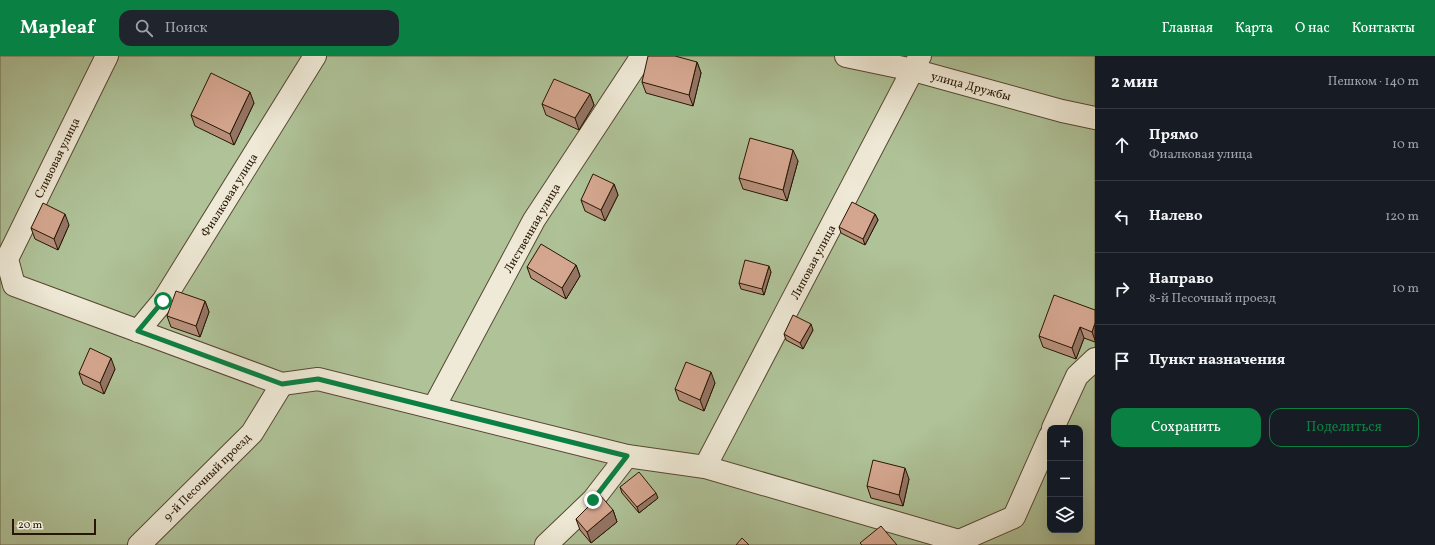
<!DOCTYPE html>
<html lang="ru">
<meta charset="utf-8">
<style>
body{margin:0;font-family:Vollkorn,serif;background:#20242c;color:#f1f3f6}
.controls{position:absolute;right:12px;bottom:12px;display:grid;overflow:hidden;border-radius:8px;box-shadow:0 4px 16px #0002}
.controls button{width:36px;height:36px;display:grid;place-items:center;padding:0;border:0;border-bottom:1px solid #363941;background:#171b24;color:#f1f3f6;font:20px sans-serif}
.scale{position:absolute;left:12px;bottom:10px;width:84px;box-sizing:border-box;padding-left:4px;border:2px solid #281603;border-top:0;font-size:11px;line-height:14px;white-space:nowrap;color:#281603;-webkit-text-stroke:3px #efead7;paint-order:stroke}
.stop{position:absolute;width:12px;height:12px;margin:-9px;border:3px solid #0b8043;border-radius:50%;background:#fff}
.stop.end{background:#0b8043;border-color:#fff;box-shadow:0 1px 4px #0008}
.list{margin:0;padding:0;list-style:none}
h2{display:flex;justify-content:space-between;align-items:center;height:52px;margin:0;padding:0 16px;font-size:17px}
h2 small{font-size:13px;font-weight:400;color:#9ea1a6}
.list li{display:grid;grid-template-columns:26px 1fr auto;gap:12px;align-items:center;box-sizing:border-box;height:72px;padding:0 16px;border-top:1px solid #363941}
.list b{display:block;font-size:15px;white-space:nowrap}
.list p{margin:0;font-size:13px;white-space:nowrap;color:#9ea1a6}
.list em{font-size:13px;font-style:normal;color:#9ea1a6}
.actions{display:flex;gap:8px;padding:12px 16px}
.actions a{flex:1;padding:9px 0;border:1px solid #0b8043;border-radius:12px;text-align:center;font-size:14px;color:#0b8043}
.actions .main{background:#0b8043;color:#fff}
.icon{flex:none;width:22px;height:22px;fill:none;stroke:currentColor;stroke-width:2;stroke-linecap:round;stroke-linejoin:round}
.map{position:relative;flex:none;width:1095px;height:489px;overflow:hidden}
header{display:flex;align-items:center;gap:24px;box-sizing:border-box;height:56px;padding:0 20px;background:#0b8043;color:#fff}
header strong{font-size:19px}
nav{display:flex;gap:22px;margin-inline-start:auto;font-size:14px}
.search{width:280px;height:36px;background:#20242c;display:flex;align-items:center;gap:10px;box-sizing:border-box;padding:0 14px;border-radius:12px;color:#9ea1a6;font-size:15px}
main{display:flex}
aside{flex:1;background:#171b24}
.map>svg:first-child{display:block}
.green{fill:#afc298;stroke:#6c6c4e;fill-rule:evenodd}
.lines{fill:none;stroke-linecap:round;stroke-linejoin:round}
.minor-casing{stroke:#584833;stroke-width:24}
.minor{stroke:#efead7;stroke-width:22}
.wall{fill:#b7907c;stroke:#281603}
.shaded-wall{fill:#957565;stroke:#281603}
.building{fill:#d5a790;stroke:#281603}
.route{stroke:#0b8043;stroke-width:5}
.labels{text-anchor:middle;stroke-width:3;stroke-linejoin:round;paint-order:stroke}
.street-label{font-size:12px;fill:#281603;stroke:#efead7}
</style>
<header>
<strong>Mapleaf</strong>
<div class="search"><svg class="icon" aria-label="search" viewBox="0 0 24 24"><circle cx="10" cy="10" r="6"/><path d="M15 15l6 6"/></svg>Поиск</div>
<nav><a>Главная</a><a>Карта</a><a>О нас</a><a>Контакты</a></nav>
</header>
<main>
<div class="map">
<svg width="1095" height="489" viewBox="0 0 1095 489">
<rect width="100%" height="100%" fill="#e6dec2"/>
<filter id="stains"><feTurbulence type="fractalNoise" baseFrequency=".005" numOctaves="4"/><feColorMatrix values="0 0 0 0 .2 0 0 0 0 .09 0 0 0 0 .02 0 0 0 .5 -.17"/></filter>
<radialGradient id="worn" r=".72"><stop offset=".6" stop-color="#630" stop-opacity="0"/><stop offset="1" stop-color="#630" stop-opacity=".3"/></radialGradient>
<path class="green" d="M0 0H1095V489H0ZM1050 372H1080V474H1050Z"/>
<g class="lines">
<defs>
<g id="minor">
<polyline points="107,0 7,203 14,229 282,328 318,323 627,400 705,411 959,485 956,489"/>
<polyline points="846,0 913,14 1062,55 1095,62"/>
<polyline points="138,275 163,245 315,0"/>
<polyline points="434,351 534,164 642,0"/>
<polyline points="1053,372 1077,320 1095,303"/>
<polyline points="705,411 920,0"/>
<polyline points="959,485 1014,461 1050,380"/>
<polyline points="139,489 252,377 282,328"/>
<polyline points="546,489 593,444 627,400"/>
</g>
</defs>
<use href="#minor" class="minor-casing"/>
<use href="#minor" class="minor"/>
</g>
<g class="wall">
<polygon points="697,6 701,17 693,50 646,37 642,26"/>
<polygon points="590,38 594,49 579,74 546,59 542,48"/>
<polygon points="254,47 234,89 195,70 191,59"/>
<polygon points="798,105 787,145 743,133 739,122"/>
<polygon points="614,128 618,139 605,165 585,155 581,144"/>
<polygon points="875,158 878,164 865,189 841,177 839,171"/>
<polygon points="69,169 58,194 35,183 31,172"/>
<polygon points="576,209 580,220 566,243 531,222 527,211"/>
<polygon points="771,216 764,239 741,233 739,227"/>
<polygon points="205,245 209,256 200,281 171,271 167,260"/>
<polygon points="1095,254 1095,286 1084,282 1076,303 1043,291 1039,280"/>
<polygon points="813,274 803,293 786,284 784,278"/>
<polygon points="115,313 104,338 83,328 79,317"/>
<polygon points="715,327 704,355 679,344 675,333"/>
<polygon points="909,423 903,450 871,442 867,430"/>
<polygon points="620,431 658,442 639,457 622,437"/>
<polygon points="613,454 617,466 591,487 580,474 576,463"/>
</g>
<g class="shaded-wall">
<polygon points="697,6 701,17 693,50 689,39"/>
<polygon points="250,36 254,47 234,89 230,78"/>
<polygon points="590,38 594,49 579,74 575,62"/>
<polygon points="793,94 798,105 787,145 783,134"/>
<polygon points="614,128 618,139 605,165 601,154"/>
<polygon points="65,158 69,169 58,194 54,183"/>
<polygon points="875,158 878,164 865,189 863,183"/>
<polygon points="576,209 580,220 566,243 562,232"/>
<polygon points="769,210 771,216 764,239 762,233"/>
<polygon points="205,245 209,256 200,281 196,270"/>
<polygon points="1095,267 1095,284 1092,276"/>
<polygon points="811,268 813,274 803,293 800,287"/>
<polygon points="1080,271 1084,282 1076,303 1072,292"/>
<polygon points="111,302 115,313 104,338 100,327"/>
<polygon points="711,316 715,327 704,355 700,344"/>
<polygon points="905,412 909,423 903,450 899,439"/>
<polygon points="656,437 658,442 639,457 637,451"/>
<polygon points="613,454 617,466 591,487 587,476"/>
</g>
<g class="building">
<polygon points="648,0 675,0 697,6 689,39 642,26"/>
<polygon points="211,17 250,36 230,78 191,59"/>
<polygon points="554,23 590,38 575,62 542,48"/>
<polygon points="750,82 793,94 783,134 739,122"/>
<polygon points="593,118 614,128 601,154 581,144"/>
<polygon points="852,146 875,158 863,183 839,171"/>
<polygon points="43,147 65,158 54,183 31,172"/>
<polygon points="541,188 576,209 562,232 527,211"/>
<polygon points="745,204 769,210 762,233 739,227"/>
<polygon points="176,235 205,245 196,270 167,260"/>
<polygon points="1054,239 1095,254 1095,267 1092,276 1080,271 1072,292 1039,280"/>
<polygon points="793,259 811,268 800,287 784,278"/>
<polygon points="90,292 111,302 100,327 79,317"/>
<polygon points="686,306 711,316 700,344 675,333"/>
<polygon points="873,404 905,412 899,439 867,430"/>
<polygon points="639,416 656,437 637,451 620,431"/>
<polygon points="600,439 613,454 587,476 576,463"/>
<polygon points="881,470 897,489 862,489 860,487"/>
<polygon points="742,482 749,489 736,489"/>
</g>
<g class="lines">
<polyline class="route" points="163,245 138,275 282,328 318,323 627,400 593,444"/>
</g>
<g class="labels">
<g class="street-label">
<text transform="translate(971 30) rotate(15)" y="4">улица Дружбы</text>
<text transform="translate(57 102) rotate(-64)" y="4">Сливовая улица</text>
<text transform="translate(229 139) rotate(-58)" y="4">Фиалковая улица</text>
<text transform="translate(532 172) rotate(-60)" y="4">Лиственная улица</text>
<text transform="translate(813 206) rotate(-62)" y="4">Липовая улица</text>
<text transform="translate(207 421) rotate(-45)" y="4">9-й Песочный проезд</text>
</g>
</g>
<rect width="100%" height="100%" filter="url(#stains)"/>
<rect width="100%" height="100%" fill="url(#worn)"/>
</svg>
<div class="controls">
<button>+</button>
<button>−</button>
<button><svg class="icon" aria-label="layers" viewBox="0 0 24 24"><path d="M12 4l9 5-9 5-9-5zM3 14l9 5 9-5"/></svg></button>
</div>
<div class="scale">20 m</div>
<div class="stop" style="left:163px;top:245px"></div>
<div class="stop end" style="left:593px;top:444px"></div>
</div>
<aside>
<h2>2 мин<small>Пешком · 140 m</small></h2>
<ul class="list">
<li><svg class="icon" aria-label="ahead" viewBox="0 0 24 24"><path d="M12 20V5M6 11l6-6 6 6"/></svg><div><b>Прямо</b><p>Фиалковая улица</p></div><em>10 m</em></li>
<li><svg class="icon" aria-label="left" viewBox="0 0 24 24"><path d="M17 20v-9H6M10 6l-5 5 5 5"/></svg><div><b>Налево</b></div><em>120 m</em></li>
<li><svg class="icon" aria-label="right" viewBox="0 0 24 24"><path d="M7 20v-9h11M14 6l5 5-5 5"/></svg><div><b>Направо</b><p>8-й Песочный проезд</p></div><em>10 m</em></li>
<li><svg class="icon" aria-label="arrive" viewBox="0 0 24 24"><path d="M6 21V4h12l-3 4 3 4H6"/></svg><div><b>Пункт назначения</b></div></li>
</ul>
<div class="actions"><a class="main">Сохранить</a><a>Поделиться</a></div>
</aside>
</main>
